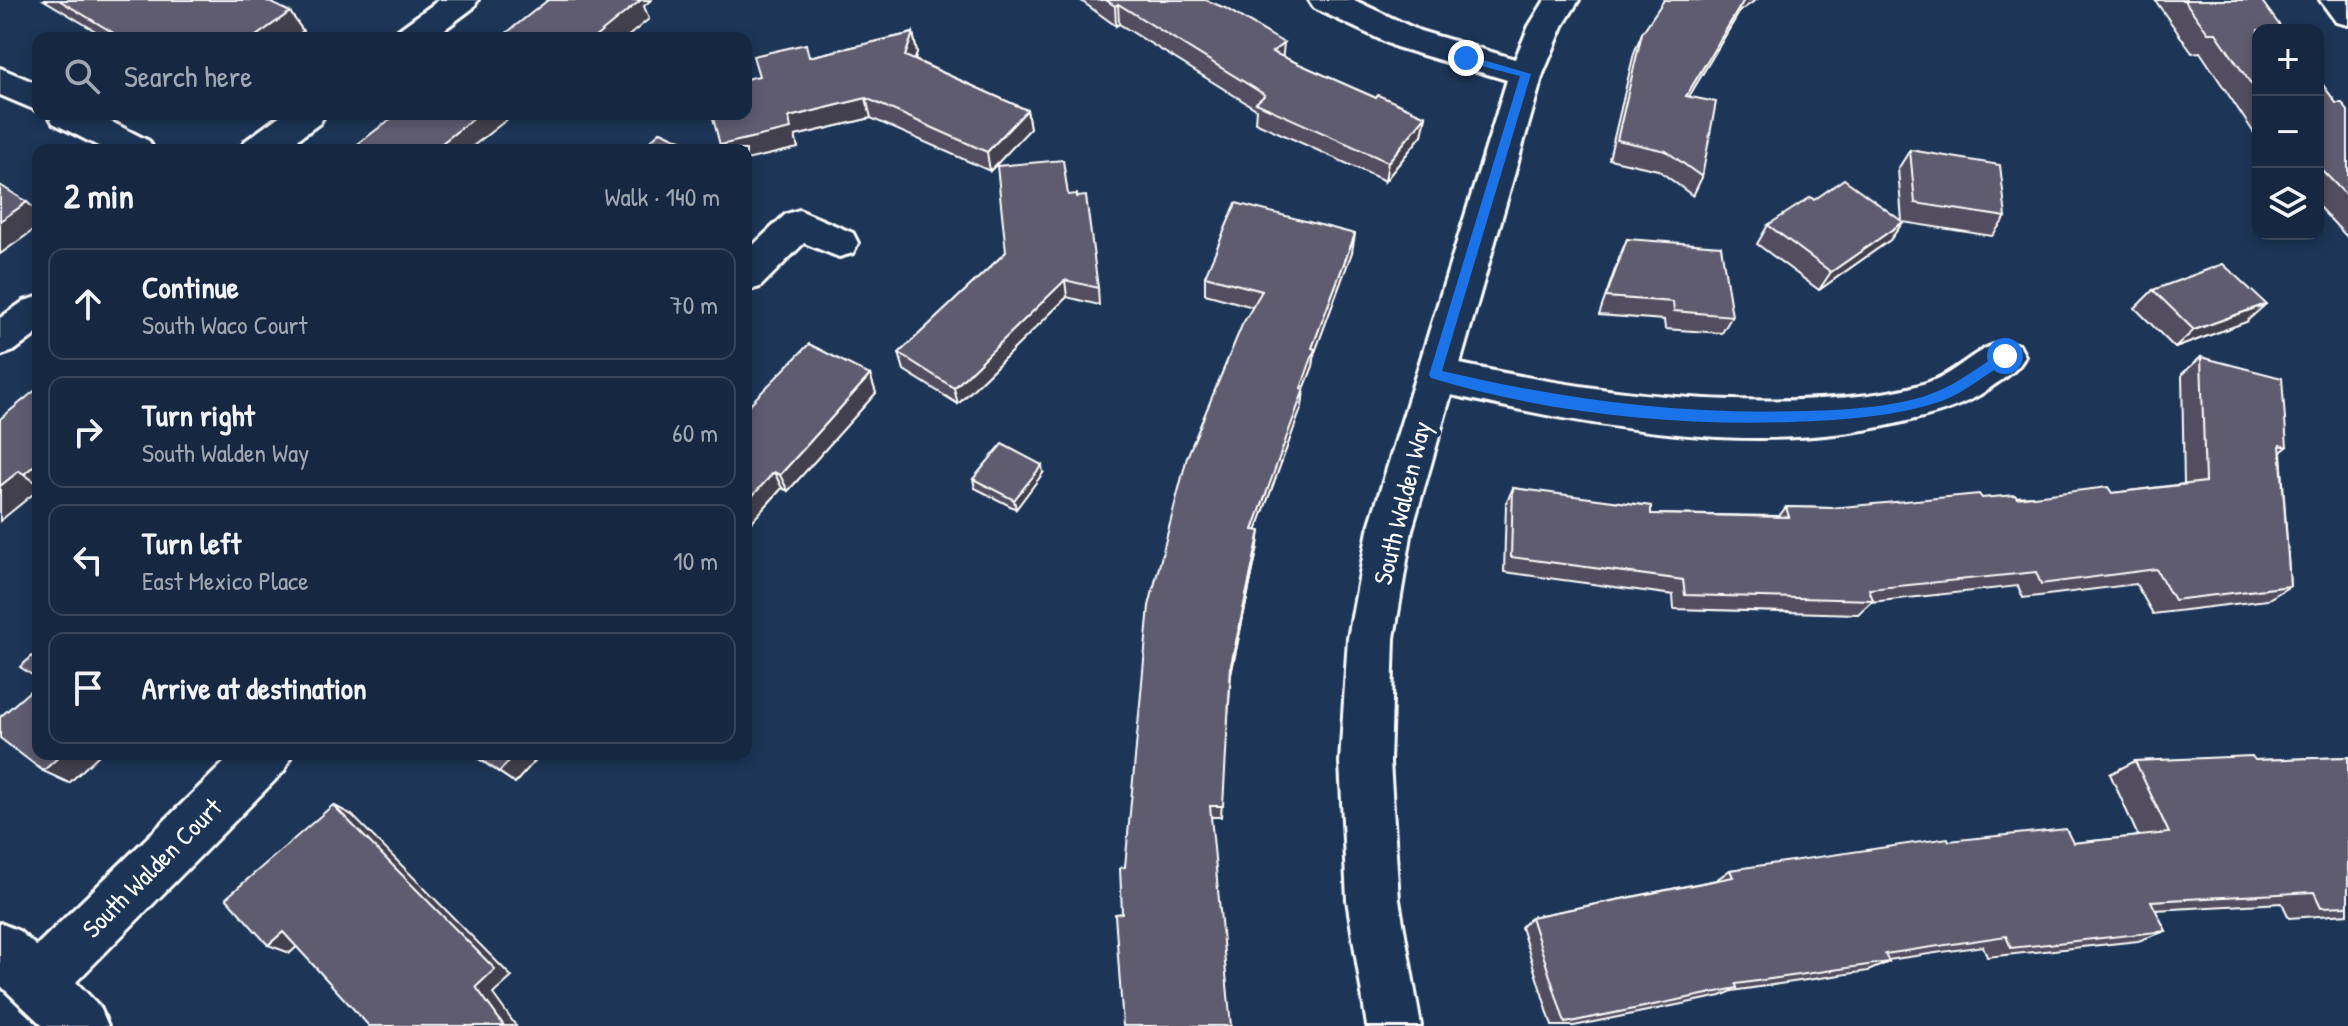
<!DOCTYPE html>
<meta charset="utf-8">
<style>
body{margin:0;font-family:"Patrick Hand",sans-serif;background:#1f3048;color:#f1f3f6}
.controls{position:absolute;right:24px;top:24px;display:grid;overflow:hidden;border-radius:16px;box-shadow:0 4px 12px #0003}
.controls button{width:72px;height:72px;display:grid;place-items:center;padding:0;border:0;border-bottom:2px solid #35445a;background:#162841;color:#f1f3f6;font:40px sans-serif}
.stop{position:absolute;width:24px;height:24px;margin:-18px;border:6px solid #1a73e8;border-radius:50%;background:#fff}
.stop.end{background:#1a73e8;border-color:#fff;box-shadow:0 2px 8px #0008}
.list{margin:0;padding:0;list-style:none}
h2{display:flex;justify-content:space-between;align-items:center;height:104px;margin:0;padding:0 32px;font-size:34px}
h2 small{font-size:26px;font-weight:400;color:#9ea6b1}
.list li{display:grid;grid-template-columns:52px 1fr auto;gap:24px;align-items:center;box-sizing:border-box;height:112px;margin:0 16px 16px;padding:0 16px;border:2px solid #35445a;border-radius:16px}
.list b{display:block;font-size:30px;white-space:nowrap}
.list p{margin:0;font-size:26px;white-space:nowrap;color:#9ea6b1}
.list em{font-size:26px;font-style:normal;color:#9ea6b1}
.icon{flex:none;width:44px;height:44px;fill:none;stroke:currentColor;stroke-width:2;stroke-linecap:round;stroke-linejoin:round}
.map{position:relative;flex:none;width:2348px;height:1026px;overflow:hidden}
.search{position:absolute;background:#162841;box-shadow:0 4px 12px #0003;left:32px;top:32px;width:720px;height:88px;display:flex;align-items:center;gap:20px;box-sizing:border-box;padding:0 28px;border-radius:16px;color:#9ea6b1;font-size:30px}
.panel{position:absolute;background:#162841;box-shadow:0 4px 12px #0003;left:32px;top:144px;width:720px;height:616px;border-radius:16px}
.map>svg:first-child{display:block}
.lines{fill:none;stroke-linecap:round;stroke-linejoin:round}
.minor-casing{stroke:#fff;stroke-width:6}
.minor{fill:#1d3557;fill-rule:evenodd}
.wall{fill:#534e60;stroke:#fff;stroke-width:2}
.shaded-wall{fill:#43404e;stroke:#fff;stroke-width:2}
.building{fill:#605b70;stroke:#fff;stroke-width:2}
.route{fill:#1a73e8}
.labels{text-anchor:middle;stroke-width:8;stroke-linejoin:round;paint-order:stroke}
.street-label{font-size:26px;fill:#fff;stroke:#1d3557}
</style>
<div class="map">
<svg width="2348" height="1026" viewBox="0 0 2348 1026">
<rect width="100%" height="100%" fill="#1d3557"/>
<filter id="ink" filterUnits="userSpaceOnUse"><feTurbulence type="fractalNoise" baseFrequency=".0125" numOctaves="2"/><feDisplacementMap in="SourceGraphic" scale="16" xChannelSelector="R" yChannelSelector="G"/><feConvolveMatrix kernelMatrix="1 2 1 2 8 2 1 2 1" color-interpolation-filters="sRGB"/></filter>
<g filter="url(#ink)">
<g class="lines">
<defs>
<g id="minor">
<polygon points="439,0 478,0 473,8 433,38 393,38 398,30"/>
<path d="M1309 0H1354L1420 31 1515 59 1529 26 1545 0H1579L1563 26 1543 74 1460 364C1596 393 1731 410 1869 395 1890 392 1915 388 1934 380 1964 369 1986 334 2019 345L2025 356C2018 371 2004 378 1990 388 1962 408 1932 415 1899 423 1753 457 1595 427 1451 395L1412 530 1394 638 1390 762 1399 900 1421 1026H1367L1347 900 1340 762 1348 638 1368 530 1507 80 1396 47 1314 8Z"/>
<polygon points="2320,0 2348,0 2348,25 2336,22"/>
<polygon points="0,68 38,84 38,111 0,95"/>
<polygon points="48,114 96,114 149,141 154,150 106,150 53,123"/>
<polygon points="282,114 325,114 320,123 283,150 240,150 245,141"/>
<polygon points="799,210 853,233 858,243 853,253 839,257 804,243 760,287 746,291 746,252 786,214"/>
<polygon points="38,297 38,333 14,351 0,356 0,318 24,301"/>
<polygon points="233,754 292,754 284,771 76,982 100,1007 108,1026 43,1026 0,985 0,923 19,931 36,946"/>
</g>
</defs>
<use href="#minor" class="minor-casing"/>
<use href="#minor" class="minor"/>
</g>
<g class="wall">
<polygon points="44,0 265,0 290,12 303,31 294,38 107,38"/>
<polygon points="1080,0 1206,0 1283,57 1376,98 1426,116 1422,135 1385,181 1255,122 1256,109 1119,24 1116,26"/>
<polygon points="2155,0 2261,0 2258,30 2258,139 2200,52 2192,53"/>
<polygon points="1740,11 1689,96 1702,177 1693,196 1658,170 1609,159 1634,53 1642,33"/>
<polygon points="913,33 917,53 915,60 1027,110 1030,129 990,171 871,118 795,136 798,148 759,76 809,57"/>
<polygon points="2318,78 2336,103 2348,111 2348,238 2318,206"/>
<polygon points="1910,150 2006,217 1992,236 1903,222 1890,240 1819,290 1757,244 1768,225 1814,200 1902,221 1898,169"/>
<polygon points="1068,195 1098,288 1099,305 1067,297 958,404 904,370 899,353 1006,252"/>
<polygon points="1627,239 1732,316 1722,333 1665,329 1664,320 1599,315 1619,258"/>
<polygon points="1352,252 1315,352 1313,366 1304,389 1302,406 1256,531 1258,546 1231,675 1221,817 1211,817 1122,913 1125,867 1253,307 1205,294 1205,276"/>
<polygon points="2153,290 2246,322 2175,348 2135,308"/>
<polygon points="2201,357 2287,447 2281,452 2290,586 2267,600 2153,614 2136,584 2023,598 2018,586 1871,602 1858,614 1674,609 1673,595 1504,572 1506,504 1513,488 1651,514 1779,516 1786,507 1832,508 1982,498 2112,493 2184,484 2182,374"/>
<polygon points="870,375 876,393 788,491 782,488 746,528 746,408"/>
<polygon points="1043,473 1016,509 975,488 973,479"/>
<polygon points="471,754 541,754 515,783"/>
<polygon points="2348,757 2348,914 2289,918 2282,903 2155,910 2166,931 2138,941 1987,957 1983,946 1888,960 1889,962 1868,971 1732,991 1721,996 1574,1026 1552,1026 1521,927 1531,917 1716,880 1730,870 1949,841 2073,843 2138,836 2110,774 2135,761 2255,760"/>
</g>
<g class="shaded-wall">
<polygon points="630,0 651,0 644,6 649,19 626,38 594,38"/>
<polygon points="1744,0 1756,0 1740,11 1678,115 1686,96"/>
<polygon points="1118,4 1119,24 1116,26 1115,6"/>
<polygon points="290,12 303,31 294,38 258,38 256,36"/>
<polygon points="913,33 917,53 909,75 905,56"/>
<polygon points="1284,43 1282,63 1272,52"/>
<polygon points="866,98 871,118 795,136 798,148 746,160 746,150 722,150 720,145 789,117"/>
<polygon points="1027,110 1030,129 990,171 987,152"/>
<polygon points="479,114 514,114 468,150 433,150"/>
<polygon points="1426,116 1422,135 1385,181 1388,162"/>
<polygon points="27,202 38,212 38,227 0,254 0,221"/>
<polygon points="1903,222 1890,240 1819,290 1831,272"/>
<polygon points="1355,234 1352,252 1315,352 1313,366 1304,389 1302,406 1251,545 1253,530 1301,388 1312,348"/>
<polygon points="1065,280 1067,297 958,404 954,388"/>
<polygon points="2266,304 2246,322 2175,348 2194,330"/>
<polygon points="870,375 876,393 788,491 780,475"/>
<polygon points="38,462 38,484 24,474"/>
<polygon points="1042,465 1043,473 1016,509 1014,500"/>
<polygon points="19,471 38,484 38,490 0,521 0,486"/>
<polygon points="774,472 782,488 746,528 746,503"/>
<polygon points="1260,531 1258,546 1230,678 1231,665"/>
<polygon points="62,754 100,754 69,783 43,771"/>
<polygon points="515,754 541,754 515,783 499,772"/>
<polygon points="333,805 352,815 512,977 493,994 516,1026 504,1026 476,987"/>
<polygon points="283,932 304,940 290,953 268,945"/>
</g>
<g class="building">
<polygon points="59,0 265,0 290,12 256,36 261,38 122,38"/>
<polygon points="548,0 641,0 594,38 500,38"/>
<polygon points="1106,0 1206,0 1225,8 1284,43 1272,52 1376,98 1378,95 1426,116 1388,162 1256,103 1265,95 1118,4 1115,6"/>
<polygon points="1664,0 1744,0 1686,96 1716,102 1702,177 1666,151 1617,140 1642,33"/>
<polygon points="2184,0 2261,0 2283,30 2258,30 2258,94 2216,33 2208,33"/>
<polygon points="913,33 905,56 1027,110 987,152 866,98 789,117 791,129 720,145 712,114 746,114 746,79 759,76 753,56 806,44 809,57"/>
<polygon points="2318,78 2336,103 2342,103 2348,111 2348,197 2318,166"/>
<polygon points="397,114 479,114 433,150 350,150"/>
<polygon points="661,131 702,150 640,150"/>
<polygon points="1910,150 2000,165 2006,217 1915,203"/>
<polygon points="1063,160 1068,195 1077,194 1077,197 1086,196 1098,288 1065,280 954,388 899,353 1006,252 997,166"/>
<polygon points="1844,179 1903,222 1831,272 1768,225 1811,197 1814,200"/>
<polygon points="0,185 27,202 0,221"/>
<polygon points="1236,203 1355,234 1312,348 1315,349 1301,388 1304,389 1253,530 1260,531 1231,665 1223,806 1210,806 1231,1026 1123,1026 1115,914 1122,913 1120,868 1125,867 1149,606 1187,457 1242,325 1262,291 1205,276"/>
<polygon points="1627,239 1721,246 1732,316 1674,311 1673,302 1606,297"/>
<polygon points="2223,264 2266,304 2194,330 2153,290"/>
<polygon points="809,344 870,375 780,475 774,472 746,503 746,408"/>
<polygon points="2201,357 2282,378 2287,447 2280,445 2290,586 2174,600 2156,569 2041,584 2036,572 1869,589 1873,600 1685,595 1683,580 1511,557 1513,488 1651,506 1651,514 1789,517 1786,507 1832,508 1979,494 1982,498 2015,495 2017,498 2108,487 2112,493 2205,482"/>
<polygon points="38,388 38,462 24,474 19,471 0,486 0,419"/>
<polygon points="1002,444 1042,465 1014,500 973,479"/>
<polygon points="38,651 38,679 20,667"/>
<polygon points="38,684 38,754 62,754 43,771 0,738 0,717"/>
<polygon points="473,754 515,754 499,772"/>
<polygon points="2252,756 2255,760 2348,757 2348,906 2321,907 2314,892 2151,901 2166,931 2011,948 2006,936 1885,954 1889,962 1736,984 1737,988 1565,1023 1531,917 1733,877 1730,870 1948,838 1949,841 2066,829 2073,843 2169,833 2135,761"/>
<polygon points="333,805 495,969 476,987 504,1026 369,1026 283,932 268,945 226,898"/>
</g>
</g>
<path class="route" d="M1466 55 1531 74 1442 371C1567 400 1678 415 1806 411 1844 410 1903 407 1938 391 1960 382 1981 365 2001 353H2009V360C1988 373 1965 392 1942 401 1894 417 1842 420 1792 422 1672 426 1546 413 1431 378L1429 375 1520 76 1462 61 1461 58Z"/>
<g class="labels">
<g class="street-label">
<text transform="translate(1402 503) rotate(-76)" y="9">South Walden Way</text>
<text transform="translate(152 868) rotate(-45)" y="9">South Walden Court</text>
</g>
</g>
</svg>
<div class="controls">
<button>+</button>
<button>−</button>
<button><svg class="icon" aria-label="layers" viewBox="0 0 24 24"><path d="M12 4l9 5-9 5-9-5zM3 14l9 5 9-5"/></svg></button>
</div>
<div class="stop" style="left:2005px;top:356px"></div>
<div class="stop end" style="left:1466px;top:58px"></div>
<div class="search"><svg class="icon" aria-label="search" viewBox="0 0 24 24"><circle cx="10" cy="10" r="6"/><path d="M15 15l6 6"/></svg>Search here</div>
<section class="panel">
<h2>2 min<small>Walk · 140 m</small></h2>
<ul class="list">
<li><svg class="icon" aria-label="ahead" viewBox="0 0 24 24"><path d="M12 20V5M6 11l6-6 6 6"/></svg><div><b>Continue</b><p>South Waco Court</p></div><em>70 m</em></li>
<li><svg class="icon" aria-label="right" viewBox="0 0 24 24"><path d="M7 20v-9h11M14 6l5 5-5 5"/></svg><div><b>Turn right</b><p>South Walden Way</p></div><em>60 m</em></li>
<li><svg class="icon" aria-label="left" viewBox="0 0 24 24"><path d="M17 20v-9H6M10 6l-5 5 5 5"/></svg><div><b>Turn left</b><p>East Mexico Place</p></div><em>10 m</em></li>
<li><svg class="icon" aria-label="arrive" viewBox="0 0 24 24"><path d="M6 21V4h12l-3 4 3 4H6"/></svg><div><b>Arrive at destination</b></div></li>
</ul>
</section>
</div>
